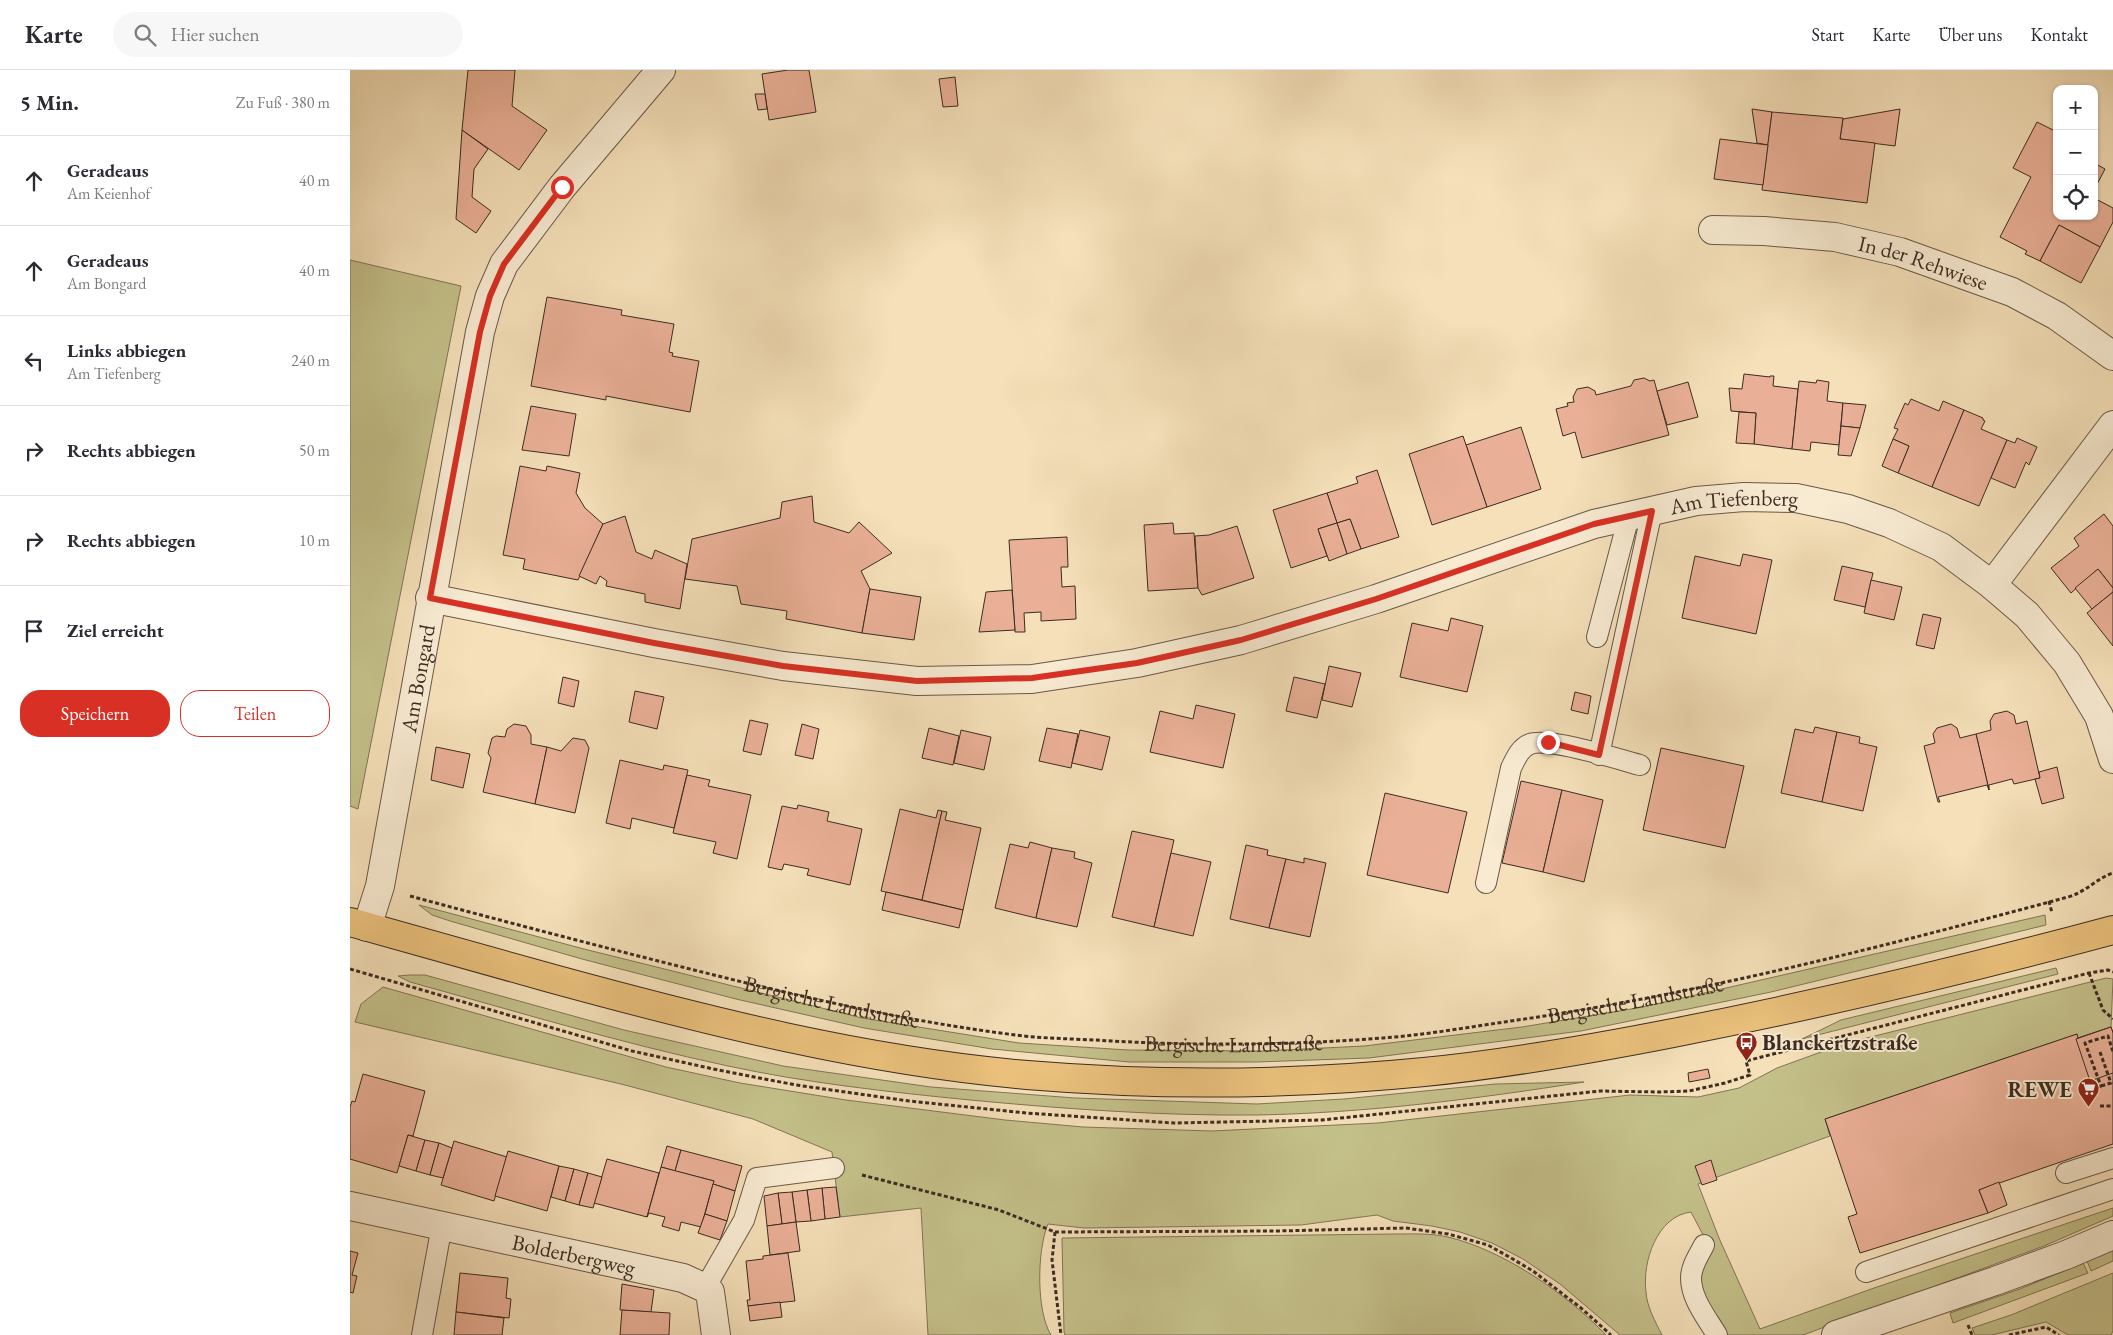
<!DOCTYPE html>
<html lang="de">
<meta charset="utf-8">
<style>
body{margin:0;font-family:"EB Garamond",serif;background:#f7f7f7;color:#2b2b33}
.controls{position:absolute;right:15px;top:15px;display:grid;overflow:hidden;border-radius:10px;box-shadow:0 1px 4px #0004}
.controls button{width:45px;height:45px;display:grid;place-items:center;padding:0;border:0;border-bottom:1px solid #e1e1e2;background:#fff;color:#2b2b33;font:25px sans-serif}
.stop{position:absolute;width:15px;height:15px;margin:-11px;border:4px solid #d93025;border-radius:50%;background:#fff}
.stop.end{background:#d93025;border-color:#fff;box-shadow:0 1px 5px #0008}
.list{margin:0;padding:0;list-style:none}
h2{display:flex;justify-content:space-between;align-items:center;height:65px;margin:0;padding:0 20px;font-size:21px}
h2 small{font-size:16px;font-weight:400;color:#7c7c81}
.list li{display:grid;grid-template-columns:32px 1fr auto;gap:15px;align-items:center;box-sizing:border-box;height:90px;padding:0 20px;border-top:1px solid #e1e1e2}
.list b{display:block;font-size:19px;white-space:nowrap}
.list p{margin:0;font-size:16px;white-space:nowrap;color:#7c7c81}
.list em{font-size:16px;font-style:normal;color:#7c7c81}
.actions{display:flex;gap:10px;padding:15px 20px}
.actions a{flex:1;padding:11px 0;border:1px solid #d93025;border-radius:20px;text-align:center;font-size:18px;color:#d93025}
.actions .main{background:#d93025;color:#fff}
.icon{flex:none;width:28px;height:28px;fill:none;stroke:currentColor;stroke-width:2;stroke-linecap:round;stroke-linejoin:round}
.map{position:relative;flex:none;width:1763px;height:1265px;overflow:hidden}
header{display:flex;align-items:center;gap:30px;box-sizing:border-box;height:70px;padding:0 25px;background:#fff;border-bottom:1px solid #e1e1e2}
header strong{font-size:24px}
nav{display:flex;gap:28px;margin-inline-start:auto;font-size:18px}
.search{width:350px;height:45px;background:#f7f7f7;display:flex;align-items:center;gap:12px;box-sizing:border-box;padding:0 18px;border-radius:28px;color:#7c7c81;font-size:19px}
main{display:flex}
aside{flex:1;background:#fff}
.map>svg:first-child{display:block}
.green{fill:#c4c08a;stroke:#807656}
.building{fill:#eab097;stroke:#3c2c22}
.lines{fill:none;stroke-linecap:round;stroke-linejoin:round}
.service-casing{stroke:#6a5948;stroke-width:22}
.minor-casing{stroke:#6a5948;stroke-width:30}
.primary-casing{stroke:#3c2c22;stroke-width:30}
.path{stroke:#3c2c22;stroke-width:3;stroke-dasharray:4 2.5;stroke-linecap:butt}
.service{stroke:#f8ebd2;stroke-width:20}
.minor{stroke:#f8ebd2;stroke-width:28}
.primary{stroke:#eac07c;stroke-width:28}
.route{stroke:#d93025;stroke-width:6}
.labels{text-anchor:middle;stroke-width:4;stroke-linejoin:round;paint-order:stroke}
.street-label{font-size:22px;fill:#3c2c22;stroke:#f8ebd2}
.poi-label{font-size:22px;font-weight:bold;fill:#3c2c22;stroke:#f8ebd2;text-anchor:start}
</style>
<header>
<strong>Karte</strong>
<div class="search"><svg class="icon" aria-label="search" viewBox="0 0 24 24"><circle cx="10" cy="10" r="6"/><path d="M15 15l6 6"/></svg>Hier suchen</div>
<nav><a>Start</a><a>Karte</a><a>Über uns</a><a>Kontakt</a></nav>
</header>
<main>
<aside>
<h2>5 Min.<small>Zu Fuß · 380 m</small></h2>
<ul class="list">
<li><svg class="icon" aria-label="ahead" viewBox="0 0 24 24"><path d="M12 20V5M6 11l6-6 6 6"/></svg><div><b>Geradeaus</b><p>Am Keienhof</p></div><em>40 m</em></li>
<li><svg class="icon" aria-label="ahead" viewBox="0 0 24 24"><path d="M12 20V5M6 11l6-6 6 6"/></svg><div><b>Geradeaus</b><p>Am Bongard</p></div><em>40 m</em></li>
<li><svg class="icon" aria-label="left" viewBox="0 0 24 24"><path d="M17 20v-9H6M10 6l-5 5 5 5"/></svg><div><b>Links abbiegen</b><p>Am Tiefenberg</p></div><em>240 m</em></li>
<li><svg class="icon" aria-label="right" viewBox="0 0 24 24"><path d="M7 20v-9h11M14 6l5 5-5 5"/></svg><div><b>Rechts abbiegen</b></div><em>50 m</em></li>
<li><svg class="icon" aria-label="right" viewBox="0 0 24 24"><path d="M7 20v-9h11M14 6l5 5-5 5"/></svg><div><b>Rechts abbiegen</b></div><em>10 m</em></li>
<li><svg class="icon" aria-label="arrive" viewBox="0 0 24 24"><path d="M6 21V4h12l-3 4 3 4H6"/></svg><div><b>Ziel erreicht</b></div></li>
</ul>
<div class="actions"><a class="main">Speichern</a><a>Teilen</a></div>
</aside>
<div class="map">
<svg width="1763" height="1265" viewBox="0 0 1763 1265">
<rect width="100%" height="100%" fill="#f5e0b9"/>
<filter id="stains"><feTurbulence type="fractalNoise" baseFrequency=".004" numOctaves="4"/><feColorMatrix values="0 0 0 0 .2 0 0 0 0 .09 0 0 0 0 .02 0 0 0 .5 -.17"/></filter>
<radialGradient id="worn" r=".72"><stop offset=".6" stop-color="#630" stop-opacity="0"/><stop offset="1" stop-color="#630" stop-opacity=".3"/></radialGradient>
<g class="green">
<polygon points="0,190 111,216 8,739 0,736"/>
<polygon points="69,835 234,879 512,948 669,973 778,980 913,981 1014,976 1172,957 1293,937 1695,845 1696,855 1421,922 1231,961 1019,988 907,992 779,992 642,979 514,958 386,929 232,889 100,851 82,845"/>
<polygon points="1706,898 1708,904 1452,969 1491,950"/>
<path d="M59 905H75L274 960 433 996 581 1017 725 1028 907 1034 994 1029 1145 1014 1234 1012C1126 1029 1016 1043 907 1045 811 1046 716 1039 620 1030 539 1022 457 1013 378 996 270 973 165 941 60 912L48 906Z"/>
<path d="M1756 908 1763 909 1761 957 1728 968 1727 964 1475 1049 1480 1066 1348 1114 1369 1168 1410 1259 1524 1218 1763 1138V1146L1694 1176 1453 1265H1375L1347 1219 1350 1197 1362 1182 1341 1142C1307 1146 1292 1192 1296 1222 1297 1237 1305 1251 1312 1265H1270L1210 1214 1173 1189 1142 1173 1110 1162 1082 1156 1043 1151 1027 1145 951 1155 734 1158 698 1154C687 1180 686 1241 701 1265H578L571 1138 490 1147 482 1082 403 1049 271 1014 5 952 11 934 33 917 316 997 390 1013 496 1030 655 1050 733 1057 862 1061 1028 1053 1280 1025 1348 1027 1389 1018 1427 998 1493 974Z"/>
<path d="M1044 1164C1062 1164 1081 1163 1098 1167 1153 1180 1217 1224 1256 1265H715L714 1262 712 1168Z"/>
<polygon points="1763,1179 1763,1191 1741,1201 1737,1191"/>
<polygon points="1733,1193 1738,1203 1603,1253 1600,1243 1670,1219"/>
<polygon points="1763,1203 1763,1261 1761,1265 1718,1265 1696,1252 1642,1265 1625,1265 1622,1258 1661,1245"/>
</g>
<g class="building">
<polygon points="118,0 165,0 162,36 197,60 169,100 112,60"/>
<polygon points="438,0 459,0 466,42 419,50 412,4"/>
<polygon points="605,7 608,36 593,37 589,9"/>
<polygon points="405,24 415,24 417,39 408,40"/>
<polygon points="1402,39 1422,42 1418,75 1407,73"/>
<polygon points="1550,39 1545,76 1490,69 1493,49"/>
<polygon points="1422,42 1493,48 1490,69 1525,73 1517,133 1412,120"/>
<polygon points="1687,52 1707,62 1707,146 1744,146 1744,128 1763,138 1763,152 1750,177 1709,155 1690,191 1675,184 1677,181 1650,167 1681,107 1663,98"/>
<polygon points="112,60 138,79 124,99 122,127 141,141 126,163 106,149"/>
<polygon points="1370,69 1418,75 1413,115 1364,109"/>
<polygon points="1744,93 1755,99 1744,120"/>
<polygon points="1709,155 1750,177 1731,213 1690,191"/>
<polygon points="197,227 272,240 271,245 324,254 319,282 323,283 322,286 349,291 340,342 256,326 256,330 181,316"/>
<polygon points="1394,304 1420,307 1420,306 1424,306 1423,316 1448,319 1442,379 1404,374 1406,343 1381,341 1379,318 1392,319"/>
<polygon points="1294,308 1300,311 1304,310 1319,365 1232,388 1225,362 1213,366 1206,339 1218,336 1217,333 1224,332 1223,327 1227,319 1238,317 1245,321 1246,325 1281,316 1284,310"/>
<polygon points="1467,310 1479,312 1477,331 1493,333 1489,375 1461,372 1460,381 1442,379 1449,311 1466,313"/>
<polygon points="1338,312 1348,347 1317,355 1307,321"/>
<polygon points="1561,329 1589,341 1593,331 1614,340 1582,417 1548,403 1559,376 1543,369 1548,359 1544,358 1555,333 1558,335"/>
<polygon points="1493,333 1516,335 1510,358 1491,356"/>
<polygon points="181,336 226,344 219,386 172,380"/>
<polygon points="1614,340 1633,348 1633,350 1635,351 1631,359 1657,370 1629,436 1582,417"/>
<polygon points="1389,342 1406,343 1404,374 1386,373"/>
<polygon points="1491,356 1510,358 1501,386 1488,385"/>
<polygon points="1171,357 1191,419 1137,437 1116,375"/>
<polygon points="1113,366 1137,437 1082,455 1059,384"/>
<polygon points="1667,368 1687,377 1679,395 1676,392 1665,418 1641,408 1657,370 1665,373"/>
<polygon points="1543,369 1559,376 1548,403 1532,396"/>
<polygon points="170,396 196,401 197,396 230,403 226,423 235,438 253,454 228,510 173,499 175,489 153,485"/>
<polygon points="1027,400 1049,467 1011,479 1000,449 987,453 977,423 1008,413 1006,407"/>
<polygon points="977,423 987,453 968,459 977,486 941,498 923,440"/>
<polygon points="462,426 464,452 499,463 509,452 542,483 511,501 520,519 512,563 436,549 437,541 391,534 387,516 335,509 342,469 430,448 432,432"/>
<polygon points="1754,444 1763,456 1763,518 1748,499 1721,523 1701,498 1729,476 1724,468"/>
<polygon points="275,446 286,482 302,489 305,480 337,494 330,539 295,532 295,524 256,516 257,511 250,506 246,514 229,506 253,454"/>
<polygon points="1000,449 1011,479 997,484 987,453"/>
<polygon points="823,453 824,464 844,463 848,518 798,521 794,455"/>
<polygon points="987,453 997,484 979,491 968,459"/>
<polygon points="887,456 904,508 852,525 848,518 845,466 859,465"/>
<polygon points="717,467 718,497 711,497 712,517 725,516 726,549 691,551 691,542 674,543 675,562 665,562 659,470"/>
<polygon points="1393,484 1422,490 1406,564 1332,548 1345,486 1390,496"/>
<polygon points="1492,496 1523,503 1515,537 1484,530"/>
<polygon points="1748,499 1763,518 1763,522 1742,539 1725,518"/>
<polygon points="1521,510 1552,517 1544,550 1514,543"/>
<polygon points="520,519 571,527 564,570 512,563"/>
<polygon points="662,520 665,560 629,562 636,522"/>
<polygon points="1763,522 1763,576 1737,543"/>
<polygon points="1573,544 1591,548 1584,579 1566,575"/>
<polygon points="1101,548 1133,556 1117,622 1050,607 1062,553 1098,561"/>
<polygon points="979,596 1011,603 1002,637 972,630"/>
<polygon points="213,607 229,611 224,637 208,633"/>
<polygon points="944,607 975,614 967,648 936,641"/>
<polygon points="285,621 314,627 307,659 279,652"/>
<polygon points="1225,622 1241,626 1238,644 1221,640"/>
<polygon points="846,635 885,644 873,698 800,682 810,641 843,649"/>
<polygon points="1657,641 1664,645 1666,654 1677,651 1690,708 1664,714 1662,709 1639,715 1639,720 1626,664 1641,660 1640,651 1644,644"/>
<polygon points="400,650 418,654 411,685 393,681"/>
<polygon points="164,654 176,656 181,665 181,674 197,677 185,734 133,722 141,688 138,683 142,668 146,666 155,667 157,659"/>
<polygon points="452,654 469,659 463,689 445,685"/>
<polygon points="1601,654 1607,658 1610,668 1626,664 1639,720 1637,715 1588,727 1590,732 1588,732 1574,676 1585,673 1583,664 1587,658"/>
<polygon points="1465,657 1487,662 1472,732 1431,723 1445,659 1463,663"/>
<polygon points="579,658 609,666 603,695 572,688"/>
<polygon points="697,658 728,664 721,698 689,691"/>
<polygon points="611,660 641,667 634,700 604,693"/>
<polygon points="730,660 760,667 752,700 722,693"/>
<polygon points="1487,662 1510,667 1509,673 1527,677 1513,741 1472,732"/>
<polygon points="223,668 235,670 239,678 225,743 185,734 197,677 211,681"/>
<polygon points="86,677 120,684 113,718 81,710"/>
<polygon points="1311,678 1394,696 1375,778 1293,760"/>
<polygon points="270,690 313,700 314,695 338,700 324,758 282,748 280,759 256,753"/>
<polygon points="1707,697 1714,728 1692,734 1685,709 1690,708 1689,702"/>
<polygon points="337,705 360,710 358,716 401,725 387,789 363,783 366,772 323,763"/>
<polygon points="1171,711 1212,720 1193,802 1152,793"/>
<polygon points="1212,720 1253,730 1234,812 1193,802"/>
<polygon points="1035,723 1117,742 1098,823 1017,805"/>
<polygon points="448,735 479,742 477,751 512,759 500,815 457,805 459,799 434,794 432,800 418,797 432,736 447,739"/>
<polygon points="550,739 586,748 588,740 592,741 572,830 531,821"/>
<polygon points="592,741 597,742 595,750 631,758 613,840 572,830"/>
<polygon points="782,761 824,770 804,857 762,847"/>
<polygon points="680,772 702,778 686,848 645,838 660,774 678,778"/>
<polygon points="896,775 918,780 917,785 936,789 919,858 880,849"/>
<polygon points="702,778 725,782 724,788 742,793 727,857 686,848"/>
<polygon points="821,783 861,792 843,866 804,857"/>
<polygon points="954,788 976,793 960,867 919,858 936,789 954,793"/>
<polygon points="536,822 613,840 609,858 532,840"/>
<polygon points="1761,957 1763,963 1763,1074 1629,1120 1638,1143 1510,1183 1498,1147 1507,1144 1475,1049 1727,964 1728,968"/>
<polygon points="1761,957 1763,963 1763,1003 1740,1011 1726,969"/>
<polygon points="1358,999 1360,1008 1339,1012 1338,1003"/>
<polygon points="13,1004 75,1021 63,1066 58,1065 47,1103 0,1089 0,1037 2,1031 5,1032"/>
<polygon points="58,1065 75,1070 66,1101 49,1096"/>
<polygon points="75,1070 89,1073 80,1105 66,1101"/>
<polygon points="104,1071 157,1087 144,1131 91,1115"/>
<polygon points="89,1073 102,1078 93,1108 80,1105"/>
<polygon points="317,1076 331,1080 325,1101 311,1097"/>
<polygon points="331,1080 392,1096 385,1121 363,1114 364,1111 325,1101"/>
<polygon points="158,1081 209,1096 197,1141 145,1126"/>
<polygon points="257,1089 309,1103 297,1147 244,1133"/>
<polygon points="1361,1090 1367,1110 1352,1115 1345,1096"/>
<polygon points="209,1096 224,1099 215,1131 201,1127"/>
<polygon points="311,1097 364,1111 351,1157 331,1152 329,1161 312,1156 315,1147 299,1143 297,1147"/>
<polygon points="224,1099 238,1103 229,1135 215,1131"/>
<polygon points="238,1103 252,1107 243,1138 229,1135"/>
<polygon points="1649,1112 1657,1135 1638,1143 1629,1120"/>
<polygon points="363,1114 385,1121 377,1151 355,1144"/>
<polygon points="486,1117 490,1147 475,1149 472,1118"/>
<polygon points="472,1118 475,1149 461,1151 457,1120"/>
<polygon points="457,1120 461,1151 446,1152 442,1122"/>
<polygon points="442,1122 446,1152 432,1154 428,1123"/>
<polygon points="428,1123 432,1154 417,1156 414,1126"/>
<polygon points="355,1144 377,1151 370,1170 348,1163"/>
<polygon points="446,1152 450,1181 420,1185 417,1156"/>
<polygon points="0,1181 8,1183 2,1205 7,1206 3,1223 0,1222"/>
<polygon points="438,1183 445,1231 398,1236 397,1230 400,1230 396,1191 413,1189 413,1186"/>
<polygon points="110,1203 158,1208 156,1228 161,1229 159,1248 106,1242"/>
<polygon points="272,1214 304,1220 301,1242 270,1240"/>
<polygon points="430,1232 432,1247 400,1251 398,1236"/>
<polygon points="272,1240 320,1243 319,1265 270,1265"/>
<polygon points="106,1242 154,1248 152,1265 104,1265"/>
</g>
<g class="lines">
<defs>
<g id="service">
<polyline points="1247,567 1279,446"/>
<polyline points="1249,685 1302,441"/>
<path d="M1136 813 1161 698C1166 688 1170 678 1180 674 1199 667 1268 689 1290 695"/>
<polyline points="1716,1103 1763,1088"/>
<path d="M1354 1175C1349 1185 1341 1196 1341 1208 1341 1229 1357 1248 1367 1265"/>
<polyline points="1516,1202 1763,1119"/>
<polyline points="355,1218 394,1150 407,1108 484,1098"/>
<polyline points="72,1265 92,1155"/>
</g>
<g id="minor">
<path id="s2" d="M1363 160 1414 161 1485 167 1550 182 1662 222 1707 246 1763 286"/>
<polyline points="1642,515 1763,355"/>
<path id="s3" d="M80 528 304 573 433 596 567 611 682 609 787 593 891 570 1026 529 1244 454 1346 431 1394 427 1446 428 1498 439 1539 453 1591 477 1642 515 1677 545 1717 593 1749 646 1763 689"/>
<path id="s4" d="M17 857 30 816 130 262 140 226 154 194 212 117 311 0"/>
<path id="s5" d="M0 1136 333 1208 355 1218 360 1222 366 1265"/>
<polyline points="1486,1265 1645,1211 1716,1185 1763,1165"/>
</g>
<path id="primary" d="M0 852C66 871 133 889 200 908 357 951 515 991 677 1005 809 1016 942 1015 1074 1002 1158 994 1241 979 1323 963 1471 934 1618 899 1763 860"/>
</defs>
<use href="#service" class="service-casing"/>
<use href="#minor" class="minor-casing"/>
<use href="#primary" class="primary-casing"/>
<g class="path">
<path id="s1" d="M60 826C156 852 252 877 348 901 456 928 564 953 674 966 703 969 733 969 761 971 852 976 942 975 1033 968 1073 965 1114 958 1154 952 1345 925 1532 877 1718 827 1736 822 1747 808 1763 803"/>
<polyline points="1699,831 1702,843"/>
<polyline points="0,899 282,981 368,1000 446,1015 559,1031 676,1043 824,1053 972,1050 1250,1021 1309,1022 1339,1021 1375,1013 1400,1005 1396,991 1739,903 1758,900 1763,902"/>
<polyline points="1739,903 1753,940 1763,949"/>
<polyline points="1750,982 1761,1013 1751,1016"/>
<polyline points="1743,1020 1751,1016 1735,973 1758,966 1763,982"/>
<polyline points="1750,1036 1763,1036"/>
<polyline points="512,1105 649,1140 705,1162 927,1161 1056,1158 1098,1164 1138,1175 1161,1188 1183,1201 1231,1238 1261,1265"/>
<polyline points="705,1162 702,1190 711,1265"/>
<polyline points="1618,1255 1622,1265"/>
<polyline points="1659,1265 1696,1257 1709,1265"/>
</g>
<use href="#service" class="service"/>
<use href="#minor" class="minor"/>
<use href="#primary" class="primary"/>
</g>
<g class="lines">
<polyline class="route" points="212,117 154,194 140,226 130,262 80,528 304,573 433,596 567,611 682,608 787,593 891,570 1026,529 1244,454 1302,441 1249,685 1198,672"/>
</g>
<defs>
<symbol id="bus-pin" viewBox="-11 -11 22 30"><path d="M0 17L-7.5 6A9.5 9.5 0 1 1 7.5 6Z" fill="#8f2418" stroke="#f8ebd2"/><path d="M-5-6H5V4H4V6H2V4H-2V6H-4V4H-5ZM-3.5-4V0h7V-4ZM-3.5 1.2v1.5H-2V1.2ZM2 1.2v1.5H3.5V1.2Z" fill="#fff"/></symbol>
<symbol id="supermarket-pin" viewBox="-11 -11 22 30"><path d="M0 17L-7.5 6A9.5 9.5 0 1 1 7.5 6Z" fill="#8f2418" stroke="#f8ebd2"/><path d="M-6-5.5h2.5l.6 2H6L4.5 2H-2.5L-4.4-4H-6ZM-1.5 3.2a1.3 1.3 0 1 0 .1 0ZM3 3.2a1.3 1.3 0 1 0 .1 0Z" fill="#fff"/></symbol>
</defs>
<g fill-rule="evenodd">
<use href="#bus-pin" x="1384" y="960" width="25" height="34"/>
<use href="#supermarket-pin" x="1726" y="1006" width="25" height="34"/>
</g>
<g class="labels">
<g class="street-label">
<text dy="8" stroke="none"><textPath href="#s2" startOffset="214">In der Rehwiese</textPath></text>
<text dy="8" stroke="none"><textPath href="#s3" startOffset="1336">Am Tiefenberg</textPath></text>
<text dy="8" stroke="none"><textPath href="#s4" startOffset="254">Am Bongard</textPath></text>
<text dy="8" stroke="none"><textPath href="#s1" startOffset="1245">Bergische Landstraße</textPath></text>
<text dy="8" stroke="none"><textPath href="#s1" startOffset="435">Bergische Landstraße</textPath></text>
<text dy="8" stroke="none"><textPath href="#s1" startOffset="840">Bergische Landstraße</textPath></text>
<text dy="8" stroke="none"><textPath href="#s5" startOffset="229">Bolderbergweg</textPath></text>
</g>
<g class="poi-label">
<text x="1412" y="980">Blanckertzstraße</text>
<text x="1722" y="1027" text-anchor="end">REWE</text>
</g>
</g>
<rect width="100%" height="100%" filter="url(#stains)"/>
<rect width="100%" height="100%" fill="url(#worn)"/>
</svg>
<div class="controls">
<button>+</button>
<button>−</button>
<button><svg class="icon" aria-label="locate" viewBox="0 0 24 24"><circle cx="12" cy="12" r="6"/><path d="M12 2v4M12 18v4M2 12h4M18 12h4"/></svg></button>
</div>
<div class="stop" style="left:212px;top:117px"></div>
<div class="stop end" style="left:1198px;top:672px"></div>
</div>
</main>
